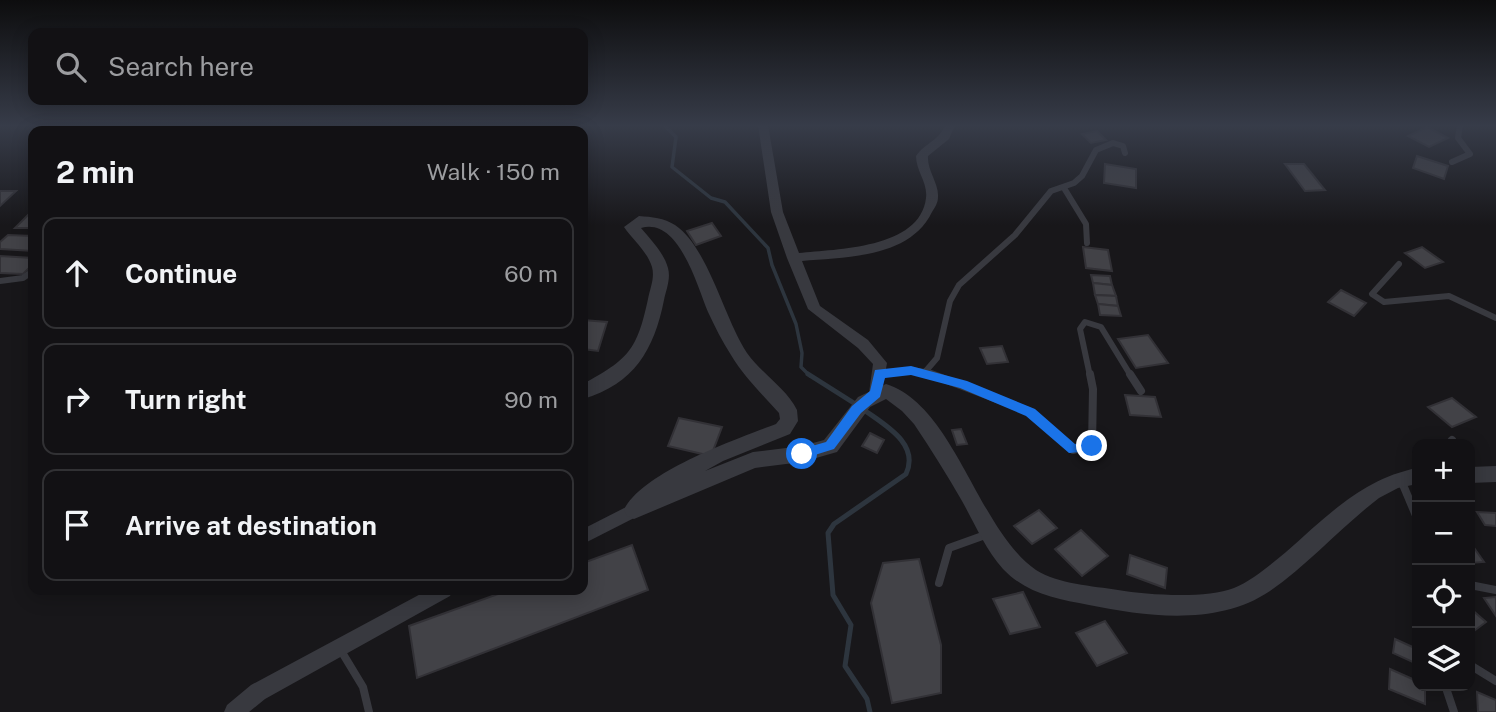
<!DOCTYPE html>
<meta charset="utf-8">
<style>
body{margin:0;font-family:"Public Sans",sans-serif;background:#1f1f22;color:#f1f3f6}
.controls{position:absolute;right:21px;bottom:21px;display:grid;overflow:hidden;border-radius:14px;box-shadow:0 4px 18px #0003}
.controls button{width:63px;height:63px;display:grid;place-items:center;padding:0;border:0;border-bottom:2px solid #313134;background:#121114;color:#f1f3f6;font:35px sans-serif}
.stop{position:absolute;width:21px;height:21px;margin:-16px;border:5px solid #1a73e8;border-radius:50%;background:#fff}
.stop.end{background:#1a73e8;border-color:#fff;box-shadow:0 2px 7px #0008}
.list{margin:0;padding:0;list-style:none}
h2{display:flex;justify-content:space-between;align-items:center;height:91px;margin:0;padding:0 28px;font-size:30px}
h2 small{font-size:23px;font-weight:400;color:#9c9da0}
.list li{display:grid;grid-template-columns:46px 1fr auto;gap:21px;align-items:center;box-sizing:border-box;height:112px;margin:0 14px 14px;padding:0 14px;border:2px solid #313134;border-radius:14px}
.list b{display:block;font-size:26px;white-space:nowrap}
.list em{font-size:23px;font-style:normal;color:#9c9da0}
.icon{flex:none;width:38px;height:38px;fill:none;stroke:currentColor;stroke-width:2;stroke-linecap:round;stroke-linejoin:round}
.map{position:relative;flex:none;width:1496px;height:712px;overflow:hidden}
.search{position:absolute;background:#121114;box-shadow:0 4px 18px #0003;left:28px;top:28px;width:560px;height:77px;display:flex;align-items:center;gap:18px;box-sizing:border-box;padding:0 24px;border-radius:14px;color:#9c9da0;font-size:26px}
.panel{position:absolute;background:#121114;box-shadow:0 4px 18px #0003;left:28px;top:126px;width:560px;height:469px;border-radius:14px}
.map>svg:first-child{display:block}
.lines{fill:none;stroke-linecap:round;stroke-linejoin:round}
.stream-far1{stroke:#2d353e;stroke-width:3.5}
.stream{stroke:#2d353e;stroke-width:5}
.building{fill:#424247;stroke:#323136;stroke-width:2}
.service-far1{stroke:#38393f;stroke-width:6}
.service{stroke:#38393f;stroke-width:8}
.minor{fill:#38393f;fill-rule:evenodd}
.tertiary{fill:#38393f;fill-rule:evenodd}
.route{fill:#1a73e8}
</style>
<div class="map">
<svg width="1496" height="712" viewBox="0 0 1496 712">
<rect width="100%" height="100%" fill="#18171a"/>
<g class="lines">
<polyline class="stream-far1" points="664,125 676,137 672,167 711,198 725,202 768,248 772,265 796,324 802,353 801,367 810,376"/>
<g class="stream">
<polyline points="808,374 857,405"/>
<path d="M864 410C885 425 920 444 906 474L834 524 828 533 833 595 851 625 845 666 867 699 870 712"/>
</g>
</g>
<g class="building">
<polygon points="1427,127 1448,138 1429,147 1408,136"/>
<polygon points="1097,131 1106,140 1091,143 1082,134"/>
<polygon points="1417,156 1448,166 1444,179 1413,168"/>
<polygon points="1105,164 1136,169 1136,188 1104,183"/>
<polygon points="1285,164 1304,164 1325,190 1305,191"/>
<polygon points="0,191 16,191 0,206"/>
<polygon points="29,214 33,214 33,228 15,228"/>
<polygon points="712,223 721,236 696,245 687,231"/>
<polygon points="8,235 33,236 33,251 0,249 0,242"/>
<polygon points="1083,247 1108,250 1112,271 1086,268"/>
<polygon points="1422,247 1443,262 1425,268 1405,253"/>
<polygon points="0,256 33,258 33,264 23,274 0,273"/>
<polygon points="1091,275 1110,276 1112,285 1093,283"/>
<polygon points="1093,283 1112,285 1116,296 1095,295"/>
<polygon points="1341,290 1366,303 1354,316 1328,302"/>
<polygon points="1095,295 1116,296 1118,306 1098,304"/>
<polygon points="1098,304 1118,306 1121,316 1100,315"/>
<polygon points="583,320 607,322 598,351 583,349"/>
<polygon points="1148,335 1168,363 1136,368 1118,339"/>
<polygon points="1002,346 1008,362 987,364 980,348"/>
<polygon points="1125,395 1155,397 1161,417 1130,415"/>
<polygon points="1452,398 1476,417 1452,427 1428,407"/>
<polygon points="679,418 722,427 711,456 668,446"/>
<polygon points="961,429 967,444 957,445 952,430"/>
<polygon points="870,433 884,440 877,453 862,446"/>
<polygon points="1039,510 1057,528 1032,544 1014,526"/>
<polygon points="1477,512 1496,513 1496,526 1485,525"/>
<polygon points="1081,530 1108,556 1082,576 1055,549"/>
<polygon points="1470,542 1484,562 1470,563"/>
<polygon points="632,545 648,590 417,678 409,626 509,590 583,590 583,563"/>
<polygon points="1130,555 1167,568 1165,588 1127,574"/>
<polygon points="919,559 941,645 941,693 892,703 871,603 883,563"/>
<polygon points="1023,592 1040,627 1010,634 993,599"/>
<polygon points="1496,597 1496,616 1484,598"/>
<polygon points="1470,608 1486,622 1474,631 1470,627"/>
<polygon points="1105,621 1127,653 1097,666 1076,633"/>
<polygon points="1395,639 1417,649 1417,664 1393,653"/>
<polygon points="1390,669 1417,681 1417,686 1425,686 1425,704 1389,689"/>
<polygon points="1477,692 1496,700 1496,712 1478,712"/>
</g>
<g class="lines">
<g class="service-far1">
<polyline points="329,131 331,125"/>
<polyline points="390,131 396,125"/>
<polyline points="527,131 529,125"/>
<polyline points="1452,162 1470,154 1458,138 1460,125"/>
<polyline points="1064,188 1086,224 1087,243"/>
<polyline points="1399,264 1372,294 1384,302 1449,296 1496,318"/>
<polyline points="0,281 23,278 33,271"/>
<polyline points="925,372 936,376"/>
<polyline points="880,374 911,370 925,372 937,358 950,301 959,285 1015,235 1051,191 1074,183 1082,176 1096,150 1113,143 1123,146 1125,153"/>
<polyline points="1090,376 1080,329 1085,322 1101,327 1131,376"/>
</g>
<g class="service">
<polyline points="931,374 1031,412 1073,450 1092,446 1093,389 1090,374"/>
<polyline points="1130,374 1141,391"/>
<polyline points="1449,444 1452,440"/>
<polyline points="1401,480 1417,518"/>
<polyline points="939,583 949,548 988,534"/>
<polyline points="1470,585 1496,590"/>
<polyline points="340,649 363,687 369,712"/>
<polyline points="1470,665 1496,681"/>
<polyline points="1449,686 1447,691 1454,712"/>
</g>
<g class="minor">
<path d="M758 125H768L783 212 799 253C836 249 920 249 926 198 928 183 916 171 916 156 925 143 940 140 945 125H955L949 139 928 156C927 171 939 183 938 197 938 203 935 207 932 212 910 258 846 257 802 261L820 306 868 340 887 363 881 397H871L869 393 873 364 858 348 808 309 787 258 771 212Z"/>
<polygon points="634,503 640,505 642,510 640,515 583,544 583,529"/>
<polygon points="428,590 453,590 450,596 265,699 249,712 224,712 227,705 251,685"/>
</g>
<g class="tertiary">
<polygon points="480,125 494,125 494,131 481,131"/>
<path d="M639 216C652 217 664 218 675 225 708 247 724 318 747 353 761 373 786 388 797 410L798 421 790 434 723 461 705 471 753 452 802 446 824 440 858 397 886 384C955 406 977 529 1036 570 1058 584 1093 586 1118 590 1148 595 1206 599 1234 588 1253 580 1270 565 1286 552 1327 516 1362 479 1417 468V484L1398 488 1379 498C1341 527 1309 564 1270 591 1218 626 1148 617 1089 605 1057 599 1027 594 1003 569 985 549 975 524 962 501 947 475 931 449 914 424L902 411 886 399 870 407 837 452 802 462 755 468 634 519 627 516 624 510C642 472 737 439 776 424L780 419 779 413C762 394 744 377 731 355 722 341 715 327 708 312 697 286 679 217 641 228 651 240 664 253 668 268 671 279 666 290 664 300 654 350 634 384 583 399V384C629 359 637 350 648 299 650 288 655 278 652 267 647 251 633 240 624 227Z"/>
<polygon points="1496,466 1496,482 1470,483 1470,467"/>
</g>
</g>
<linearGradient id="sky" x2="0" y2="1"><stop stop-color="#0d0d0e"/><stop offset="0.56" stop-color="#373c49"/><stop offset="1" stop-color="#373c49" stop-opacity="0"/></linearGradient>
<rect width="1496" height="225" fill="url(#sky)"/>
<polygon class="route" points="911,366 967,381 1035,409 1075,444 1092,440 1098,446 1092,451 1069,453 1026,416 960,388 911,375 885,378 880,397 861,413 834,449 802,459 798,458 798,450 826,442 852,406 870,391 875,370"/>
</svg>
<div class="controls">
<button>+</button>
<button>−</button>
<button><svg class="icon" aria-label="locate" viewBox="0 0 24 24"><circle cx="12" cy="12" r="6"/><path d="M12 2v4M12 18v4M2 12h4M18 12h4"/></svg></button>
<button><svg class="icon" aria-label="layers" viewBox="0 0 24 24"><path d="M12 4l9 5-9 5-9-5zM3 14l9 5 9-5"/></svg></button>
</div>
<div class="stop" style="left:802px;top:454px"></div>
<div class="stop end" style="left:1092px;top:446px"></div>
<div class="search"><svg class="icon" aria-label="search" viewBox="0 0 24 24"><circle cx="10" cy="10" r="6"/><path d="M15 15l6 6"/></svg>Search here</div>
<section class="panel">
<h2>2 min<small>Walk · 150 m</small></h2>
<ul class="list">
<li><svg class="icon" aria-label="ahead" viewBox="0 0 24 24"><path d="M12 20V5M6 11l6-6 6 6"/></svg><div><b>Continue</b></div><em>60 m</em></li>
<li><svg class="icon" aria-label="right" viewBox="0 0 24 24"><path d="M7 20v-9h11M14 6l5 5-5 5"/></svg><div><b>Turn right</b></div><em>90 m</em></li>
<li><svg class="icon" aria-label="arrive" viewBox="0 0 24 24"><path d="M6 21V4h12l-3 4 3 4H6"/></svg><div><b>Arrive at destination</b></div></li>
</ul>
</section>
</div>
